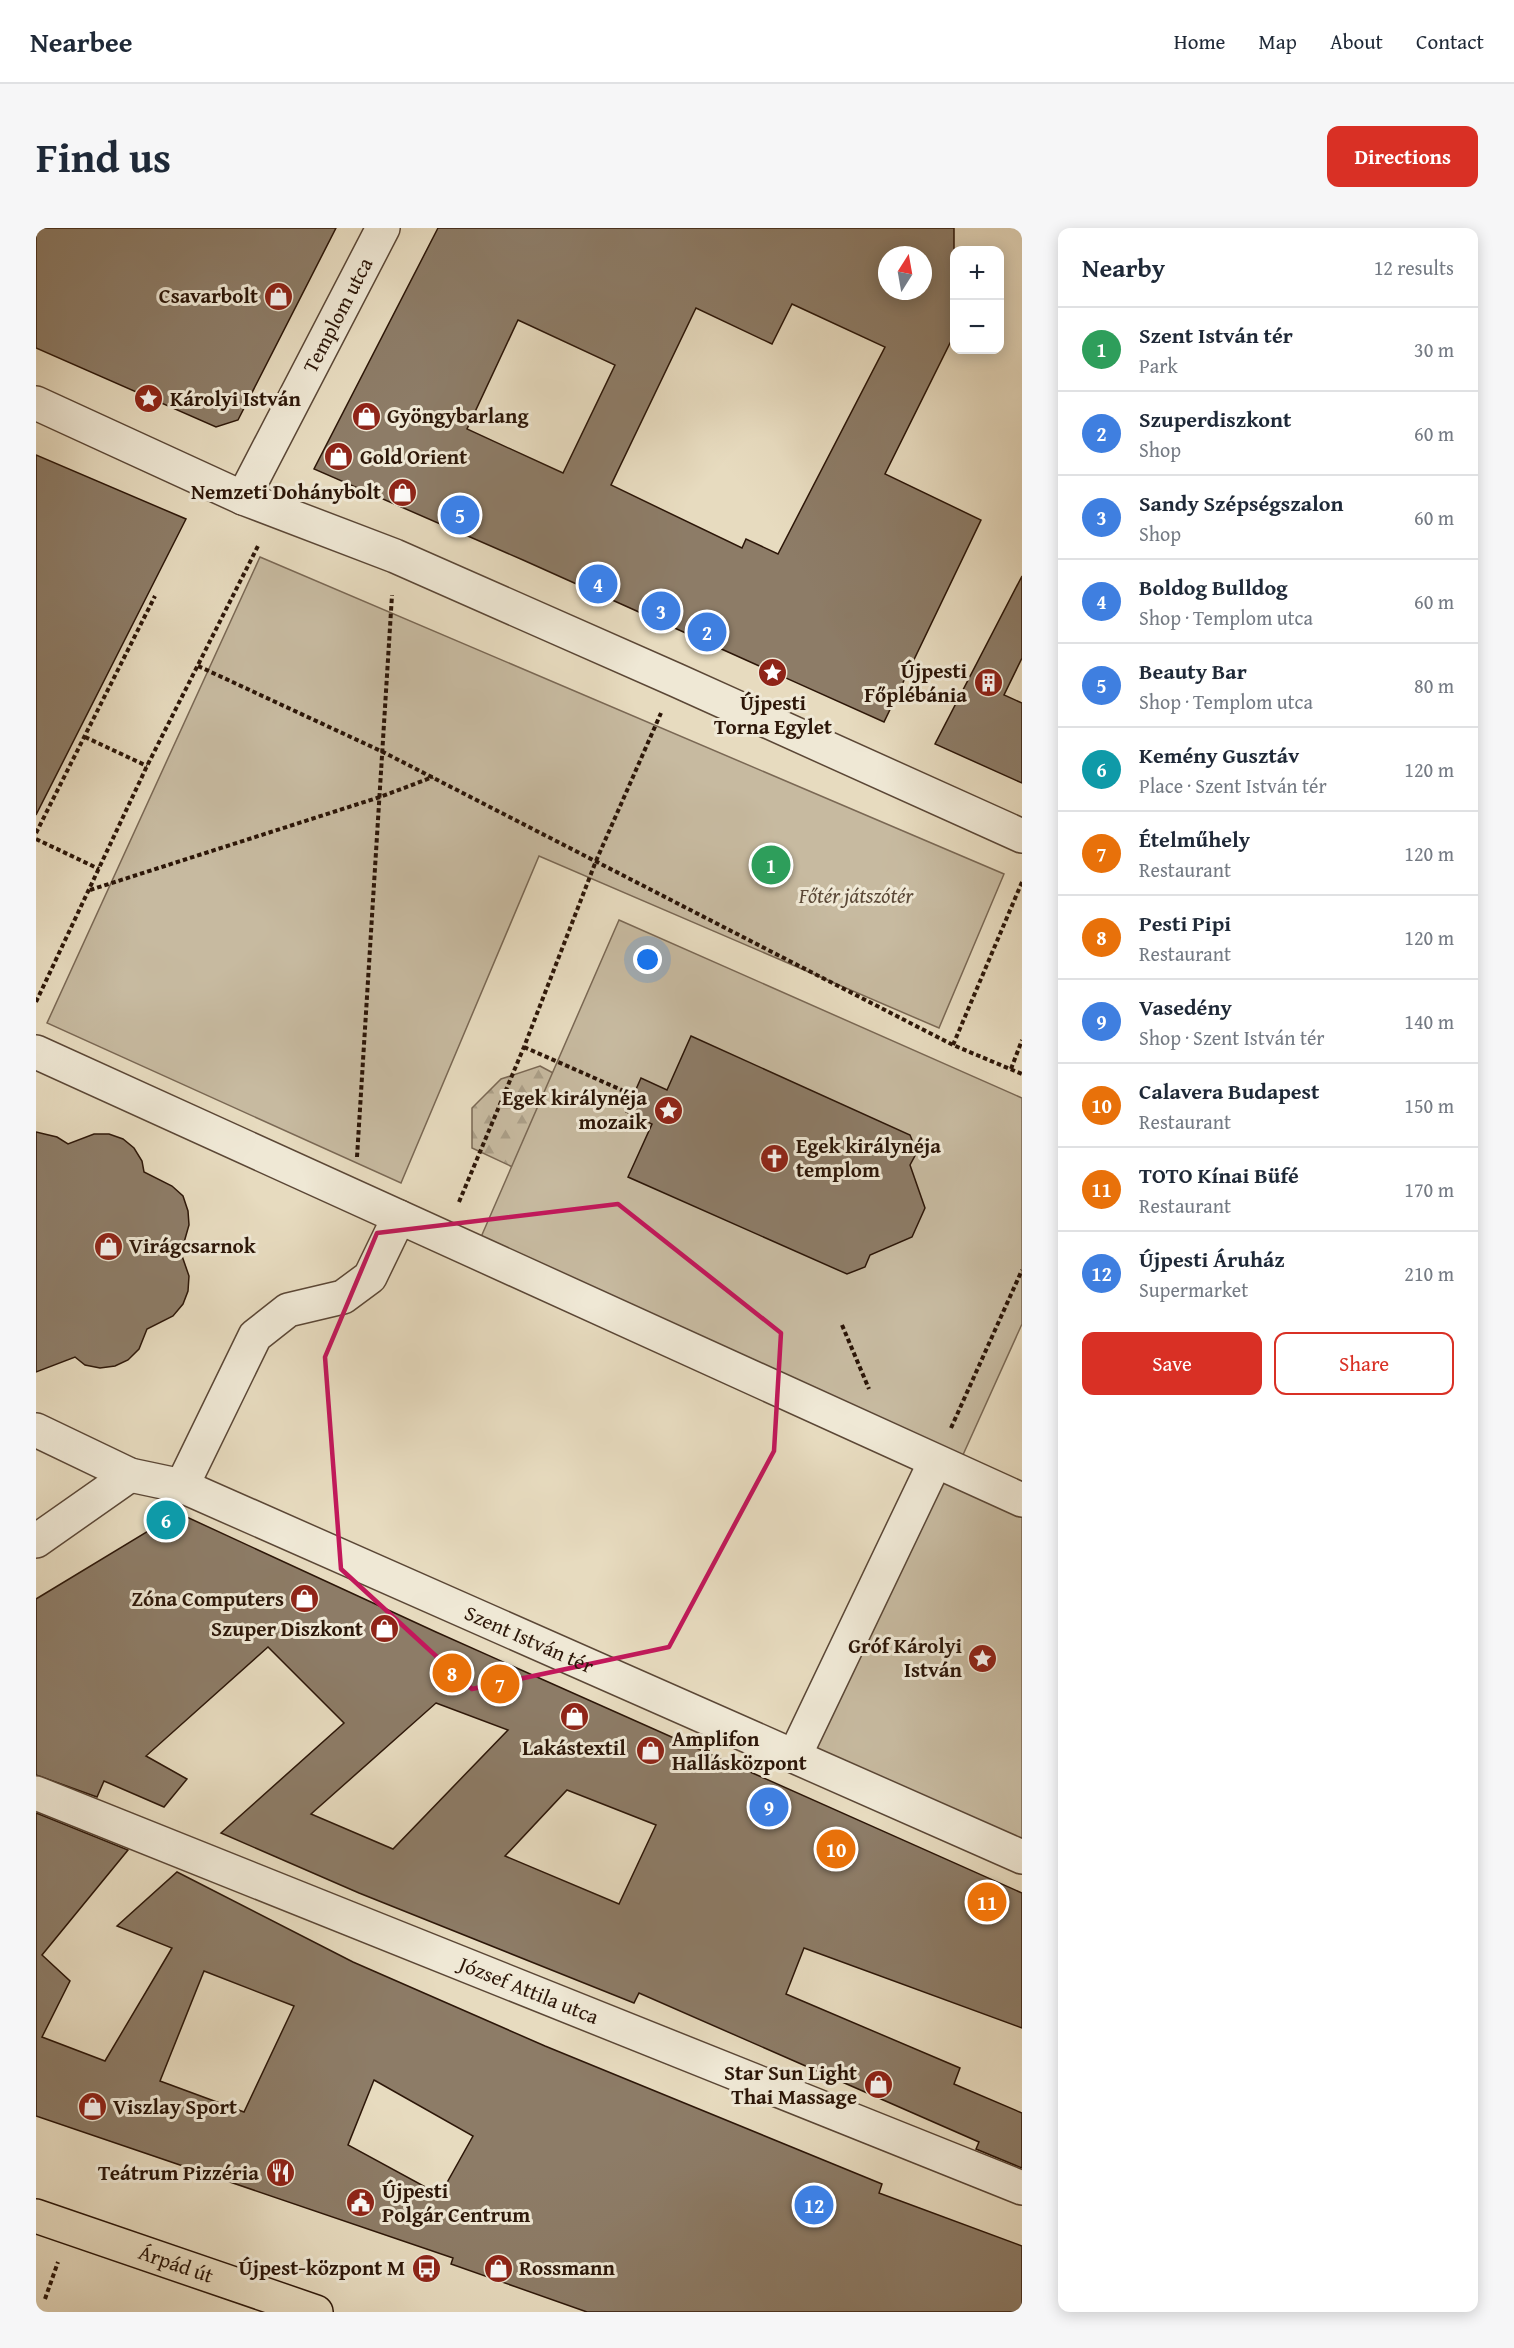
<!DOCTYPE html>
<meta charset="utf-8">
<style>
body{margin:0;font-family:"Gentium Book Plus",serif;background:#f6f6f7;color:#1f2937}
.controls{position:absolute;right:18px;top:18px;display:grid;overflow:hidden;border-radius:12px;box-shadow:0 3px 15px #0003}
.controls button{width:54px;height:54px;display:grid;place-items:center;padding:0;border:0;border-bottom:2px solid #e0e1e3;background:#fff;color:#1f2937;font:30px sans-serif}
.compass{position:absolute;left:842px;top:18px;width:54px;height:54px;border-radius:50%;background:#fff;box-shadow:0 3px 15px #0003;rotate:11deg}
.you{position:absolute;left:612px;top:732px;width:21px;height:21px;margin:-15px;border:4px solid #fff;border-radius:50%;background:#1a73e8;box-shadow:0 0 0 9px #1a73e833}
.badge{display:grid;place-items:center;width:39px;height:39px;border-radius:50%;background:#d93025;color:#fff;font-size:20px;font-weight:700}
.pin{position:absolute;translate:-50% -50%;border:3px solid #fff;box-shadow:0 2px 6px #0006}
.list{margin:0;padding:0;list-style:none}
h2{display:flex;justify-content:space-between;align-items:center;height:78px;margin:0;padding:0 24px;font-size:26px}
h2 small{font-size:20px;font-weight:400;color:#747a83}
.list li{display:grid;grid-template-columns:39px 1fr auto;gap:18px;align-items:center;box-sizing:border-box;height:84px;padding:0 24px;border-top:2px solid #e0e1e3}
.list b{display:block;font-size:22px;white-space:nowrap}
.list p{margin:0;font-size:20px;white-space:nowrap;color:#747a83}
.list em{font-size:20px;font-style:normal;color:#747a83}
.actions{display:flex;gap:12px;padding:18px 24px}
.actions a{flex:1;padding:14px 0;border:2px solid #d93025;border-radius:12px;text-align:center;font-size:21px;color:#d93025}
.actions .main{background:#d93025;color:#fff}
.map{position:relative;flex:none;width:986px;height:2084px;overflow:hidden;border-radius:12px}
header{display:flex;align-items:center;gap:36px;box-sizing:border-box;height:84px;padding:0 30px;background:#fff;border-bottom:2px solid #e0e1e3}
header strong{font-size:28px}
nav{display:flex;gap:33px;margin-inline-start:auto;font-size:21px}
.intro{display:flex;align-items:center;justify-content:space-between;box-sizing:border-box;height:144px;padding:0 36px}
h1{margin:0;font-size:42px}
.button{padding:15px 27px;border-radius:12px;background:#d93025;color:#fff;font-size:21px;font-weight:700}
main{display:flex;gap:36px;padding:0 36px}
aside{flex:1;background:#fff;border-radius:12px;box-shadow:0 3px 15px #0003}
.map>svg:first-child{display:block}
.forest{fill:url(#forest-firs);stroke:#7a6854;stroke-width:1.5}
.park{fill:#c7baa0;stroke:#7a6854;stroke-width:1.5}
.building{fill:#8d7c67;stroke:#2c1608;stroke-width:1.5;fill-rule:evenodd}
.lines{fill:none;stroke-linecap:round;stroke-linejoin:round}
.minor-casing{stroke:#5b4736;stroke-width:36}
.major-casing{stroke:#2c1608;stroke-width:36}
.path{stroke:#2c1608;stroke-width:4;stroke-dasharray:4.5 3;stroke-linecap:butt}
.minor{stroke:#efe8d5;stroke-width:33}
.major{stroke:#e7dbbf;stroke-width:33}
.marked{fill:none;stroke:#c2185b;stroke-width:4.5;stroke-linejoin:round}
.labels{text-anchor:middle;stroke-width:6;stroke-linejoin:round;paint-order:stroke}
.poi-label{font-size:21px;font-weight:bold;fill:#2c1608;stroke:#efe8d5;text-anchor:end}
.street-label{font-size:21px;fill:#2c1608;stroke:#efe8d5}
.park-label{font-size:21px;font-style:italic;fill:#5a4736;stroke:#efe8d5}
</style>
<header>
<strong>Nearbee</strong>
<nav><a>Home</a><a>Map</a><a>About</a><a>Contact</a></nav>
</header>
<div class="intro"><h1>Find us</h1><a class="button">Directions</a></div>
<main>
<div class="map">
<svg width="986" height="2084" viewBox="0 0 986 2084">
<defs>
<pattern id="forest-firs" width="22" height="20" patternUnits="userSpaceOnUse" patternTransform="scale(1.5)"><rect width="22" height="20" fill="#c7baa0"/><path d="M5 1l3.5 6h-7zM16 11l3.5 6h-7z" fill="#ab9f88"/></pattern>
</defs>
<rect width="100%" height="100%" fill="#e7dbbf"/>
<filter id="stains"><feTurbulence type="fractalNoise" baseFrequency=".00333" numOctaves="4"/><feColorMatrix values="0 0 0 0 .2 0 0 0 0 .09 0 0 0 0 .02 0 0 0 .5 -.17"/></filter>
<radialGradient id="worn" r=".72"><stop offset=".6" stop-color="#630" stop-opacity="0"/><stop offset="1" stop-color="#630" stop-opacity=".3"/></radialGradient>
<polygon class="forest" points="504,838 551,863 513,956 436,920 436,880 465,851"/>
<g class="park">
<polygon points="224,329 968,646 903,800 503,628 365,955 11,795"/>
<polygon points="583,692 986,870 986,1096 926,1229 445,1009"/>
<polygon points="903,1238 986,1276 986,1621 771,1522"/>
</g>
<g class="building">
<polygon points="0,0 300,0 202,192 180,199 0,120"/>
<path d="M402 0H918V107L849 246 945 292 848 494 487 332 278 241ZM851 27H887V63H851ZM756 76 849 119 742 326 710 311 706 320 575 257 660 80 736 116ZM482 92 579 137 527 245 431 201Z"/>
<polygon points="0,227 150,291 0,587"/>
<polygon points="986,348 986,430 968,467 986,475 986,555 899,516"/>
<polygon points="655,808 874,907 881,924 874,937 889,980 876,1009 834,1027 829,1039 811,1046 592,949 616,896 590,884 605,850 631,862"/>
<polygon points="0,904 21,909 32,916 58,906 73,906 87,911 98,920 106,933 108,944 136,958 147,968 152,983 153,997 145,1025 153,1048 152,1063 147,1076 137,1088 111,1101 103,1121 92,1132 79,1138 64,1140 49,1137 39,1129 0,1144"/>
<path d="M142 1285 400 1404 986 1665V1800L768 1720 750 1766 924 1840 918 1856 986 1885V1940L940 1921 943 1914 603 1765 598 1775 323 1665 185 1605 308 1495 232 1419 110 1528 151 1551 128 1579 68 1553 61 1569 0 1547V1371ZM400 1475 472 1502 357 1621 275 1586ZM531 1562 620 1597 583 1676 469 1628Z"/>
<path d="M0 1585 92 1622 6 1727 34 1753 6 1809 69 1833 136 1720 81 1698 141 1644 317 1734 509 1818 846 1956 843 1965 986 2018V2084H551L415 2036 417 2030 0 1888ZM168 1743 258 1778 208 1884 124 1853ZM338 1852 437 1908 404 1967 312 1917Z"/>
</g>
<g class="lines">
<defs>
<g id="minor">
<polyline points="0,175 207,270 359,328 640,452 986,608"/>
<path id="s1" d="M207 270 347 0"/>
<polyline points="0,824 986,1272"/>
<path id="s2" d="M0 1202 94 1247 146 1258C425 1382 706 1505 986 1629"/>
<polyline points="146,1258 219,1108 252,1082 307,1069 334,1049 363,989"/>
<polyline points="0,1313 94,1247"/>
<polyline points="759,1527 899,1234"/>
<path id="s3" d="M0 1565 986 1960"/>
</g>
<g id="major">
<path id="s4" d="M0 1988 280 2084"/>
</g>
</defs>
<use href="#minor" class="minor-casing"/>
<use href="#major" class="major-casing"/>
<g class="path">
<polyline points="162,438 347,524 917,817 986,846"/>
<polyline points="49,509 111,538"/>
<polyline points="0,605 119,368"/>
<polyline points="0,611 63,641"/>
<polyline points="54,662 344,569 397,549"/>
<polyline points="0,774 111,538 223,316"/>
<polyline points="917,817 986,654"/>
<polyline points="488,819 597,867"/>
<polyline points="975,841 986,812"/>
<polyline points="321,929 356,367"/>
<polyline points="423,974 488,819 560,633 625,485"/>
<polyline points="806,1097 833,1161"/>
<polyline points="915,1200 986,1042"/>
<polyline points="9,2071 22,2034"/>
</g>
<use href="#minor" class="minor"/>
<use href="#major" class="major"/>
</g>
<path class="marked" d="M582 976 745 1105 738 1223 633 1419 436 1461 305 1341 289 1129 341 1005Z"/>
<defs>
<symbol id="shop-disc" viewBox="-11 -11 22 22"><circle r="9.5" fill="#8f2418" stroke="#efe8d5"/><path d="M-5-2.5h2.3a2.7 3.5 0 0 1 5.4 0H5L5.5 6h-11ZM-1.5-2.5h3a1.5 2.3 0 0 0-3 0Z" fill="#fff"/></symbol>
<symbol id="sight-disc" viewBox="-11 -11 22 22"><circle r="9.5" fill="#8f2418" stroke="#efe8d5"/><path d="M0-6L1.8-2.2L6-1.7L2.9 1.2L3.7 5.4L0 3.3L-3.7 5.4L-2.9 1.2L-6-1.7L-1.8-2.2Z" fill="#fff"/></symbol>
<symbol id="building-disc" viewBox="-11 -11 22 22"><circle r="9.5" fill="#8f2418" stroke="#efe8d5"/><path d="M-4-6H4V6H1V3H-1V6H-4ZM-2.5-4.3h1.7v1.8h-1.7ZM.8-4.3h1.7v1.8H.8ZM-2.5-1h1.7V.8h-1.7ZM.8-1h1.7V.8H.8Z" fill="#fff"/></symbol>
<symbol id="church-disc" viewBox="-11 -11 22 22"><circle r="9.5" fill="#8f2418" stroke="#efe8d5"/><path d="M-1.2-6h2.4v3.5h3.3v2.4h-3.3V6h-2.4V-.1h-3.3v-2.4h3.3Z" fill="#fff"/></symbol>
<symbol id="restaurant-disc" viewBox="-11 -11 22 22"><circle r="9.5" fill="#8f2418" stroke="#efe8d5"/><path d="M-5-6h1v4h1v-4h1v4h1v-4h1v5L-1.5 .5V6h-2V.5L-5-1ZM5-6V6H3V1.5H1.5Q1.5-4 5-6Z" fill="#fff"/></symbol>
<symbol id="civic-disc" viewBox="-11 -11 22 22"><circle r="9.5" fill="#8f2418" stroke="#efe8d5"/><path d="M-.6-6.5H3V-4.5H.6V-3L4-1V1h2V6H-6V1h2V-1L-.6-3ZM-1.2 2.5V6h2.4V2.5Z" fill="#fff"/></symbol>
<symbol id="bus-disc" viewBox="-11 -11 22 22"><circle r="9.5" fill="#8f2418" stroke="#efe8d5"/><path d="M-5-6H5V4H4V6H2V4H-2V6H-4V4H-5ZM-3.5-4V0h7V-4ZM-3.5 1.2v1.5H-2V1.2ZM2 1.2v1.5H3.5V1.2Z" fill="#fff"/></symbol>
</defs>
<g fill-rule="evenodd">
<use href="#shop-disc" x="226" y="52" width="33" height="33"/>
<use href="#sight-disc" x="96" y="154" width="33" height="33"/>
<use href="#shop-disc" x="314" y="172" width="33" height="33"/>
<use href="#shop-disc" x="286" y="212" width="33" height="33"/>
<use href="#shop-disc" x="350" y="248" width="33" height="33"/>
<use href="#sight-disc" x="720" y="428" width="33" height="33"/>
<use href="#building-disc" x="936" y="438" width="33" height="33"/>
<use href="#sight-disc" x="616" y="866" width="33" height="33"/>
<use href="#church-disc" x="722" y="914" width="33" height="33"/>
<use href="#shop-disc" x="56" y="1002" width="33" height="33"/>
<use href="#shop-disc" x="252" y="1354" width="33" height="33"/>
<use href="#shop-disc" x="332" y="1384" width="33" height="33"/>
<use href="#sight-disc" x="930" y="1414" width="33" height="33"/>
<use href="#shop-disc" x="522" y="1472" width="33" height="33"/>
<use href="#shop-disc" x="598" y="1506" width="33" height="33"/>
<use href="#shop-disc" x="826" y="1840" width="33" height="33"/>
<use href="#shop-disc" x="40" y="1862" width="33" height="33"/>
<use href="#restaurant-disc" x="228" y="1928" width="33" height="33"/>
<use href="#civic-disc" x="308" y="1958" width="33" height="33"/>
<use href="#bus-disc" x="374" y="2024" width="33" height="33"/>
<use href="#shop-disc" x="446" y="2024" width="33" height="33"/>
</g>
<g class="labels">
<g class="poi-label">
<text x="222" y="75">Csavarbolt</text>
<text x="134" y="178" text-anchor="start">Károlyi István</text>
<text x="351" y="195" text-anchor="start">Gyöngybarlang</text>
<text x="324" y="236" text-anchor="start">Gold Orient</text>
<text x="345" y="271">Nemzeti Dohánybolt</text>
<text x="931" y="450">Újpesti<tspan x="931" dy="24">Főplébánia</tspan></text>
<text x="737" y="482" text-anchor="middle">Újpesti<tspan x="737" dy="24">Torna Egylet</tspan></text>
<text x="611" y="877">Egek királynéja<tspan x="611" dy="24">mozaik</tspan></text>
<text x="760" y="925" text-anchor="start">Egek királynéja<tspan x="760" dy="24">templom</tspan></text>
<text x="93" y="1025" text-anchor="start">Virágcsarnok</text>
<text x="248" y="1378">Zóna Computers</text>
<text x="327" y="1408">Szuper Diszkont</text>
<text x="926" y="1425">Gróf Károlyi<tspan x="926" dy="24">István</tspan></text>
<text x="636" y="1518" text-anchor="start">Amplifon<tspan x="636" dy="24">Hallásközpont</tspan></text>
<text x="538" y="1527" text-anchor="middle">Lakástextil</text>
<text x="821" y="1852">Star Sun Light<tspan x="821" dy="24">Thai Massage</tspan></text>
<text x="77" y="1886" text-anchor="start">Viszlay Sport</text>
<text x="223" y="1952">Teátrum Pizzéria</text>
<text x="346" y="1970" text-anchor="start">Újpesti<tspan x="346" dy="24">Polgár Centrum</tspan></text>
<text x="369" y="2047">Újpest-központ M</text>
<text x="483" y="2047" text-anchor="start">Rossmann</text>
</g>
<g class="street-label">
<text dy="7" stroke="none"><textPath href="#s1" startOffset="206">Templom utca</textPath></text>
<text dy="7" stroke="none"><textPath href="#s2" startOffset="537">Szent István tér</textPath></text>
<text dy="7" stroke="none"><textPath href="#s3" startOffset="531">József Attila utca</textPath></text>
<text dy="7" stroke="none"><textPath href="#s4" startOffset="148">Árpád út</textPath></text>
</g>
<g class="park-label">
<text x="820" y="675">Főtér játszótér</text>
</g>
</g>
<rect width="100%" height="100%" filter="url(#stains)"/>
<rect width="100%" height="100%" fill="url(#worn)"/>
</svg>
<div class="controls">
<button>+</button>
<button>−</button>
</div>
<svg class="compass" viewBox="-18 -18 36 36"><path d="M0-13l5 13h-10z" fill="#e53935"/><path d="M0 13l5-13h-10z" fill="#747a83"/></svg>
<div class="you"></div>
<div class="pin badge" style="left:735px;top:637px;background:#2e9e5b">1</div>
<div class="pin badge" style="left:671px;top:404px;background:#3f7fe0">2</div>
<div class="pin badge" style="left:625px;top:383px;background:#3f7fe0">3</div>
<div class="pin badge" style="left:562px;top:356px;background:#3f7fe0">4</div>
<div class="pin badge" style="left:424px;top:287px;background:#3f7fe0">5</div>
<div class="pin badge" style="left:130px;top:1292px;background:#0f9aa8">6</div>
<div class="pin badge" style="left:464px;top:1456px;background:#e8710a">7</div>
<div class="pin badge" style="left:416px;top:1445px;background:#e8710a">8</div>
<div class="pin badge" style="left:733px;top:1579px;background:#3f7fe0">9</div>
<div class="pin badge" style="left:800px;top:1621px;background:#e8710a">10</div>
<div class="pin badge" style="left:951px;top:1674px;background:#e8710a">11</div>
<div class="pin badge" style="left:778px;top:1977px;background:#3f7fe0">12</div>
</div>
<aside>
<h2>Nearby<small>12 results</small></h2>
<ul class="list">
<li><span class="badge" style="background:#2e9e5b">1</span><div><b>Szent István tér</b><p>Park</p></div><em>30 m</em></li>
<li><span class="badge" style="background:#3f7fe0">2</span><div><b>Szuperdiszkont</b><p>Shop</p></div><em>60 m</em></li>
<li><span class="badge" style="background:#3f7fe0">3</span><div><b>Sandy Szépségszalon</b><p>Shop</p></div><em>60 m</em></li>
<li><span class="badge" style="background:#3f7fe0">4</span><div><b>Boldog Bulldog</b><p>Shop · Templom utca</p></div><em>60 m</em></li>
<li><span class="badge" style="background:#3f7fe0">5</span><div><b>Beauty Bar</b><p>Shop · Templom utca</p></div><em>80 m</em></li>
<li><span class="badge" style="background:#0f9aa8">6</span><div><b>Kemény Gusztáv</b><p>Place · Szent István tér</p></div><em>120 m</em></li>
<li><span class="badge" style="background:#e8710a">7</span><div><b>Ételműhely</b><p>Restaurant</p></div><em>120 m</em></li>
<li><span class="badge" style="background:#e8710a">8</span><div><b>Pesti Pipi</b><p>Restaurant</p></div><em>120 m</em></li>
<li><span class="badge" style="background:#3f7fe0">9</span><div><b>Vasedény</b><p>Shop · Szent István tér</p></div><em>140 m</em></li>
<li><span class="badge" style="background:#e8710a">10</span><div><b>Calavera Budapest</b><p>Restaurant</p></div><em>150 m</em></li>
<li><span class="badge" style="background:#e8710a">11</span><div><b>TOTO Kínai Büfé</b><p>Restaurant</p></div><em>170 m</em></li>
<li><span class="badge" style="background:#3f7fe0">12</span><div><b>Újpesti Áruház</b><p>Supermarket</p></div><em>210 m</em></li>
</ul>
<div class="actions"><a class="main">Save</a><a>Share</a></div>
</aside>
</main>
